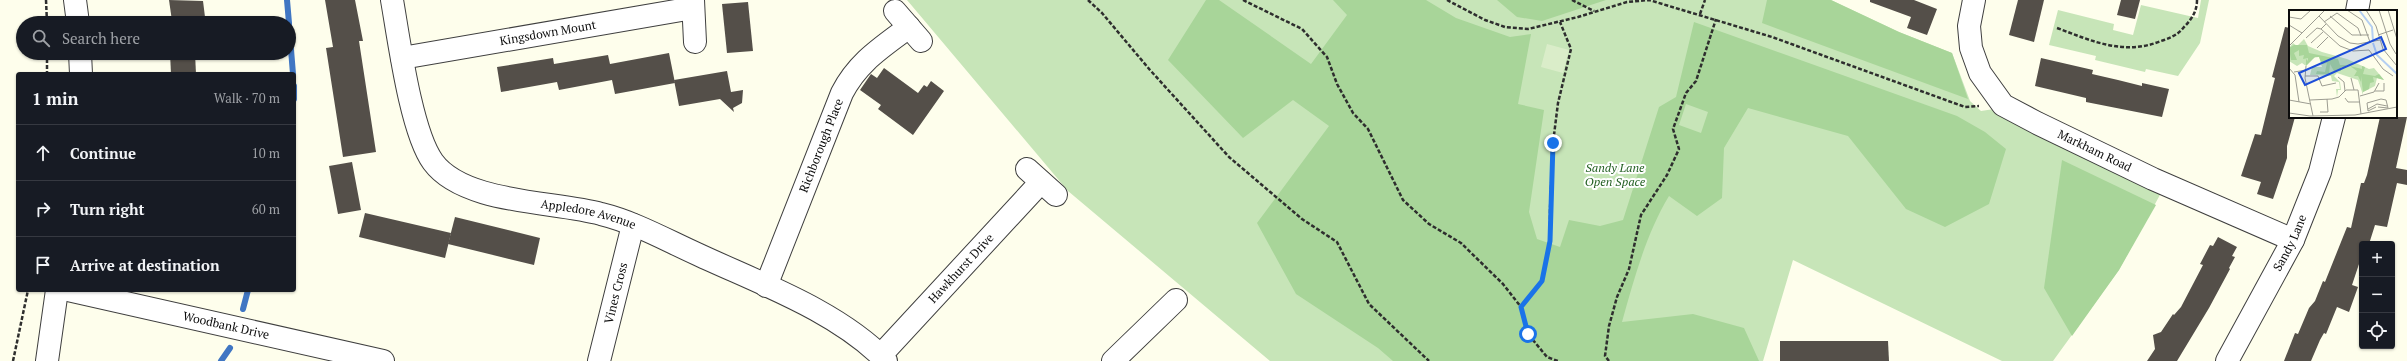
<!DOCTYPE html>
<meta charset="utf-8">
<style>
body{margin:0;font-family:"PT Serif",serif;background:#20242c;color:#f1f3f6}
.controls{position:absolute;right:12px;bottom:12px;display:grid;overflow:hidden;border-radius:4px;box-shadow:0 1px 3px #0004}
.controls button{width:36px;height:36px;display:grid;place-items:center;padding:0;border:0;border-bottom:1px solid #363941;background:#171b24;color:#f1f3f6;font:20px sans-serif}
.stop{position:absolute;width:12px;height:12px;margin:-9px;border:3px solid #1a73e8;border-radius:50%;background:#fff}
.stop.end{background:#1a73e8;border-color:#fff;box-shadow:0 1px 4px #0008}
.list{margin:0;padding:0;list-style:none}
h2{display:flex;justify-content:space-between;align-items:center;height:52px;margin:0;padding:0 16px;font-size:17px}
h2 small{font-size:13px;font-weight:400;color:#9ea1a6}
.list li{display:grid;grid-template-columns:26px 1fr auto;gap:12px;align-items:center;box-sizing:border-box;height:56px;padding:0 16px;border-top:1px solid #363941}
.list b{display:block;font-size:15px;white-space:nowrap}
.list em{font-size:13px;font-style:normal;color:#9ea1a6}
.icon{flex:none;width:22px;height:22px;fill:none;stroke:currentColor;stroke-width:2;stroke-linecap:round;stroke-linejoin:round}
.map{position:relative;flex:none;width:2407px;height:361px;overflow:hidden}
.search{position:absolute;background:#171b24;box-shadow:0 1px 3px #0004;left:16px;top:16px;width:280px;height:44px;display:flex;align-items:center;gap:10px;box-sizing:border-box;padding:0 14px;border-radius:22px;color:#9ea1a6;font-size:15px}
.panel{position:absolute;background:#171b24;box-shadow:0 1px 3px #0004;left:16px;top:72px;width:280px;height:220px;border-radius:4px}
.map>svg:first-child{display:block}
.green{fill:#c7e5b8}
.forest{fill:#a8d599;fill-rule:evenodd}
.pitch{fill:#daedc9}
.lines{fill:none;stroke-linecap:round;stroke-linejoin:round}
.stream{stroke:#4076c3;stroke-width:6}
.building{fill:#544f49}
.minor-casing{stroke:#3f3f3f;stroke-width:24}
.tertiary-casing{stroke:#3f3f3f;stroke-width:24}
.path{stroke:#2e2e2e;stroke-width:2.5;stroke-dasharray:4 2;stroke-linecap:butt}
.minor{stroke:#fff;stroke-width:22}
.tertiary{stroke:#fff;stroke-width:22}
.route{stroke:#1a73e8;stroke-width:5}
.labels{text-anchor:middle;stroke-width:4;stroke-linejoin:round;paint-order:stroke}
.street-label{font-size:12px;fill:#0c0c0c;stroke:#fff}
.park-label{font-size:12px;font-style:italic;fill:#225f21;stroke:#fff}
.inset-river{fill:none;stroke:#b4cff2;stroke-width:2}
.inset-road{fill:none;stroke:#9d9d92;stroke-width:1}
.view{fill:#1d4ed8;fill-opacity:0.15;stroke:#1d4ed8;stroke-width:2}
.inset-edge{fill:none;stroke:#0c0c0c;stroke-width:2}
</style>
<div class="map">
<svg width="2407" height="361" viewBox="0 0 2407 361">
<rect width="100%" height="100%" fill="#fefeec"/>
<g class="green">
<polygon points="907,0 1831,0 1899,32 1952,53 1970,101 1981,111 1994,109 2161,193 2119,270 2053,361 2002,361 1793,260 1763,361 1270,361 1068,191"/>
<polygon points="2201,0 2209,0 2200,43 2178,76 2146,69 2145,72 2095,60 2096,56 2049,45 2058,10 2114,24 2113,30 2133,35 2141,5 2198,18"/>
</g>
<g class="forest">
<path d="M1206 0H1219L1311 64 1347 15 1333 0H1426L1456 18 1510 37 1531 34 1518 104 1544 110 1529 212 1537 239 1560 247 1569 220 1600 226 1623 220 1659 107 1676 97 1694 22 1957 116 1985 132 2006 149 1989 204 1945 227 1906 209 1848 136 1748 108 1724 148 1722 198 1697 216 1669 196C1646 234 1634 279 1622 322L1693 314 1744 328 1759 361H1393L1378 348 1296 294 1257 223 1329 126 1293 100 1243 138 1168 60ZM1686 104 1708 112 1701 133 1679 125Z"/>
<polygon points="1497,0 1606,0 1542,21 1517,17"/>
<polygon points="1767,0 1831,0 1899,32 1952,53 1968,99 1762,23"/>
<polygon points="2062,160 2156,205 2119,270 2072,336 2044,288"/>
</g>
<polygon class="pitch" points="1547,44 1569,50 1563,73 1541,67"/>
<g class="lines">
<g class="stream">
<polyline points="287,0 289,23"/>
<polyline points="289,25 293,74"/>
<polyline points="294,86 294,99"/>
<polyline points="243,309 248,290"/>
<polyline points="221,361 230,348"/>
</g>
</g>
<g class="building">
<polygon points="169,0 203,1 205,17 172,21"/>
<polygon points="325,0 355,0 363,41 359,41 376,152 343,157 326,48 333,47"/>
<polygon points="1870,0 1914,0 1937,9 1927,35 1907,28 1911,17 1870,2"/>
<polygon points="2018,0 2044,0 2034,42 2009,35"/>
<polygon points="2121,0 2140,0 2135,19 2117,15"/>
<polygon points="748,2 753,51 727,53 722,4"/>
<polygon points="2285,27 2290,28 2290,117 2295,117 2287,146 2287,158 2273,199 2257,194 2261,182 2241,176 2255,134 2261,135 2275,78 2272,77"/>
<polygon points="170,53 195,53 196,74 171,74"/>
<polygon points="669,53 675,83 615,94 612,80 559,90 557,82 501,92 497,67 553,58 554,64 608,55 610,64"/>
<polygon points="2041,58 2093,70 2092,74 2118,80 2142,86 2142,83 2169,89 2162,117 2086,102 2086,98 2035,86"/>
<polygon points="884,68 918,93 924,85 927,87 931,81 944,91 913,135 878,109 881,105 860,90 871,74 877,78"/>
<polygon points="727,71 731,92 743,90 742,103 733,108 734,112 720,99 679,106 674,80"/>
<polygon points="2380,117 2407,117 2396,168 2407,170 2407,185 2397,183 2387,227 2375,225 2369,244 2362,244 2362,255 2352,285 2358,287 2349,312 2337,307 2326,334 2324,333 2320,340 2311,361 2284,361 2295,333 2298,334 2309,308 2315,301 2323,281 2325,282 2347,227 2351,228 2361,183 2364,183 2367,175"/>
<polygon points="352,162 361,210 338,214 329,166"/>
<polygon points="365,213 451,233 445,258 359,237"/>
<polygon points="455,217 540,238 534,265 448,244"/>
<polygon points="2218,237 2237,247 2232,256 2235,257 2229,268 2230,269 2209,308 2177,361 2147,361 2155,349 2153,335 2161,332 2173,314 2174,315 2181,307 2203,265 2200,264 2210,245 2213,246"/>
<polygon points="1780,341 1888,341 1889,361 1780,361"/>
</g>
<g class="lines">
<defs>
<g id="minor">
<path id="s1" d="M392 0C399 40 411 132 433 162 464 204 554 201 601 214 634 222 666 240 697 254 759 283 838 311 886 361"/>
<polyline points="693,0 695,42"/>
<path id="s2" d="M1974 0 1969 26 1971 48 1980 73 2003 105 2037 123 2153 179 2293 240"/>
<polyline points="895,11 921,41"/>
<polyline points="2357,11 2359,0"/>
<path id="s3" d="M402 58 693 8"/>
<polyline points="1027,169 1056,195"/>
<path id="s4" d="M766 286 842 93C858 62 881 48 909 27"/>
<path id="s5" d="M68 290 383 361"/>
<path id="s6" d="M881 355 1041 182"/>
<path id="s7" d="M599 361 633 225"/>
<polyline points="1113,361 1176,300"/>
<path id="s8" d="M2227 361 2293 240 2320 172 2334 117"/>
</g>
<g id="tertiary">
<polyline points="75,0 78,23"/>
<polyline points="80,53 81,74"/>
<polyline points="47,361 57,290"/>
</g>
</defs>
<use href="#minor" class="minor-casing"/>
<use href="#tertiary" class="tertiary-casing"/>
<g class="path">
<polyline points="46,0 47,23"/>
<polyline points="1088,0 1102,13 1150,70 1229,157 1302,219 1337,242 1369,304 1429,361"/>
<polyline points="1243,0 1302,29 1327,57 1337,84 1353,113 1368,129 1403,200 1429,224 1461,243 1503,284 1521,307 1528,334 1547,357 1558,361"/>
<polyline points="1447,0 1485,20 1505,27 1528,29 1578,17 1627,2 1649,0 1772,37 1965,107 1979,106"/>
<polyline points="1572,0 1594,11"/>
<polyline points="1700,14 1705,0"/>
<path d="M2057 28C2092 41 2124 56 2161 41 2170 38 2178 35 2184 27 2192 19 2197 11 2197 0"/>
<polyline points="47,53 47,74"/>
<polyline points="1521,307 1542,281 1550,241 1550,209 1553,143 1558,103 1571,49 1560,22"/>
<polyline points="13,361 28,290"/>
<polyline points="1609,361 1605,356 1609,326 1617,297 1629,269 1641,215 1667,175 1679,149 1673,129 1686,93 1696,81 1716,19"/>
</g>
<use href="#minor" class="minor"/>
<use href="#tertiary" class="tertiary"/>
</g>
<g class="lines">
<polyline class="route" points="1528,334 1521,307 1542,281 1550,241 1553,143"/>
</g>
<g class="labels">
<g class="street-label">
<text dy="4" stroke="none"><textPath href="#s3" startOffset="148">Kingsdown Mount</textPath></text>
<text dy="4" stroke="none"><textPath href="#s4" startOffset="151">Richborough Place</textPath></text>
<text dy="4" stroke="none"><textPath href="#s2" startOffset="217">Markham Road</textPath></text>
<text dy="4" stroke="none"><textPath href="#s1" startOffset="335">Appledore Avenue</textPath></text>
<text dy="4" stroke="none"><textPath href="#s8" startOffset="134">Sandy Lane</textPath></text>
<text dy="4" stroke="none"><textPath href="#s6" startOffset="118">Hawkhurst Drive</textPath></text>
<text dy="4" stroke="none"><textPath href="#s7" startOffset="70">Vines Cross</textPath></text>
<text dy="4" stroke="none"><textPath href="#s5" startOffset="162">Woodbank Drive</textPath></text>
</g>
<g class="park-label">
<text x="1615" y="172">Sandy Lane<tspan x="1615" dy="14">Open Space</tspan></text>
</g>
</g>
<g transform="translate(2289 10)">
<rect width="108" height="108" fill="#fefeec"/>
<path d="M15 29 19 36 33 42 58 49 80 59 85 58 95 70 88 68 86 76 74 82V85L69 70 48 63 45 66 51 72 52 80H49L48 87 47 79H51L50 72 43 71 42 66 21 65 23 57H33L30 47 22 48 17 56 13 53 8 56 0 51V38L4 33 8 36Z" fill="#c7e5b8"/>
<path d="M5 35H18L20 43 49 49 51 55H57L56 58 52 57V61H45L41 54 40 64H27L28 61 36 62 38 53 33 54 30 47H26L17 56V49L19 51V44V48L14 49 15 45 10 46V40L5 43 8 50H2L0 38ZM61 56 73 59V56L76 57 74 64 86 66 90 64 95 70 84 67 85 72 81 73 80 79 74 82 72 66V72L69 66H65L68 61Z" fill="#a8d599"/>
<path class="inset-river" d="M70 0 83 17 84 31M84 33 88 45 108 64"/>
<path class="inset-road" d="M58 0 73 10 81 32M77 0 87 16 94 39 108 56M90 0 101 34 107 44M99 0 108 29M30 6 49 26 61 33 69 34 91 30M41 6 63 25H80M0 7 12 9 22 0M35 12 48 3 69 18 72 26M0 15 13 23M32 19 51 36 64 41 80 40 94 59 104 66M89 25 104 20M17 28 28 18 32 19 37 14M22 33 34 22M0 36 36 0M28 38 39 27M17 56 16 68 24 106M0 58 6 65 10 92M5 62 17 60M16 66H29L33 76 47 73M49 67 55 72 56 81M62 68 65 80M86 81H95V73M71 86 85 82 90 73M56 88 59 92H71M0 90 22 94M21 90 43 89 50 87 57 80H69L72 104M87 97 79 101 78 93 92 89 97 90 99 98 89 97M79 99 88 94 98 96M31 102H39L38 89M0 103 21 106 66 105 108 97"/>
<path class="view" d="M92 27 97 39 16 75 10 63Z"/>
<rect width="108" height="108" class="inset-edge"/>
</g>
</svg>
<div class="controls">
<button>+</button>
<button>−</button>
<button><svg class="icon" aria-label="locate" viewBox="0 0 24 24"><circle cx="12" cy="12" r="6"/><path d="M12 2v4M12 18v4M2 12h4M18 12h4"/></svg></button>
</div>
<div class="stop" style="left:1528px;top:334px"></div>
<div class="stop end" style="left:1553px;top:143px"></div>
<div class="search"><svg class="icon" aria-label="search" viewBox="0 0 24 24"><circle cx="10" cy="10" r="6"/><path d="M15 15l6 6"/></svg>Search here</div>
<section class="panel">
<h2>1 min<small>Walk · 70 m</small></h2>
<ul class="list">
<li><svg class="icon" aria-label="ahead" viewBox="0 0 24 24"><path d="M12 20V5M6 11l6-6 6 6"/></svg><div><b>Continue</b></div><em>10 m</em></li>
<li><svg class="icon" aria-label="right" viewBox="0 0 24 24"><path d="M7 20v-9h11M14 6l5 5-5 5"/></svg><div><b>Turn right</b></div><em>60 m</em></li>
<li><svg class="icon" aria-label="arrive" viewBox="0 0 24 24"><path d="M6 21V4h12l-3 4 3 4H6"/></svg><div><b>Arrive at destination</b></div></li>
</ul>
</section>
</div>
